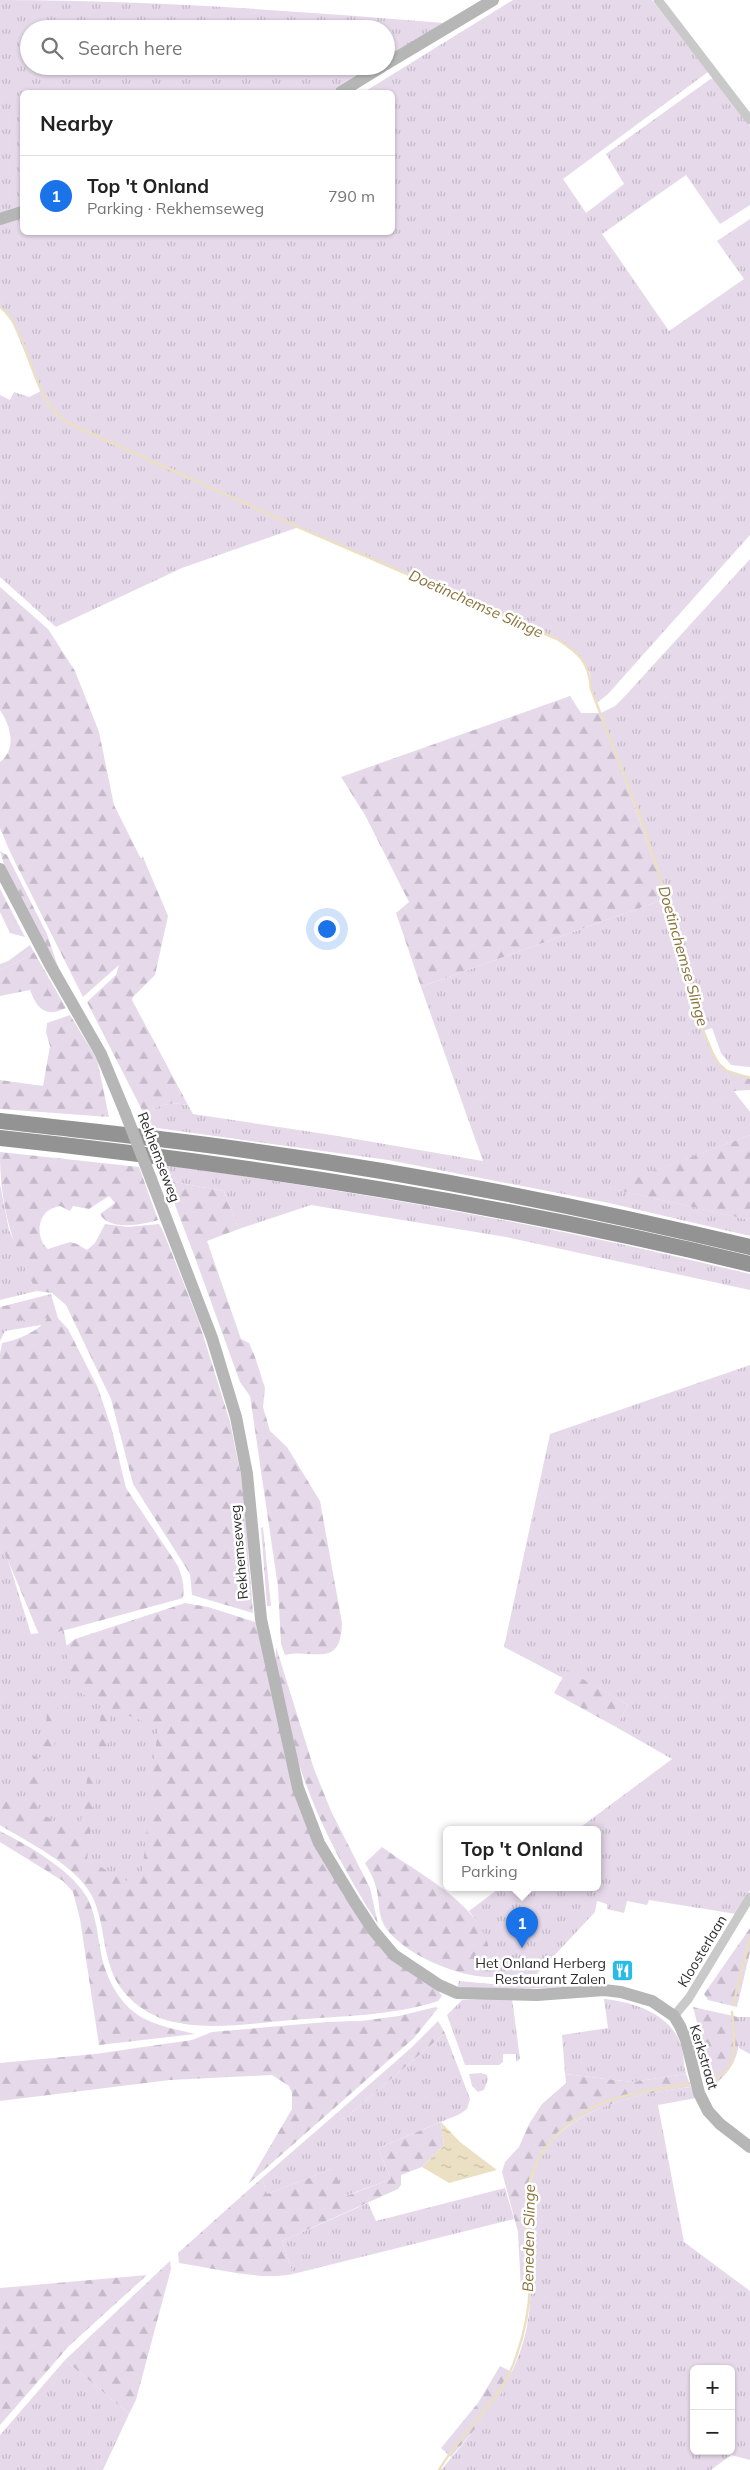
<!DOCTYPE html>
<meta charset="utf-8">
<style>
body{margin:0;font-family:Mulish,sans-serif;background:#f6f6f6;color:#222}
.controls{position:absolute;right:15px;bottom:15px;display:grid;overflow:hidden;border-radius:8px;box-shadow:0 1px 4px #0004}
.controls button{width:45px;height:45px;display:grid;place-items:center;padding:0;border:0;border-bottom:1px solid #e0e0e0;background:#fff;color:#222;font:25px sans-serif}
.you{position:absolute;left:326px;top:928px;width:18px;height:18px;margin:-12px;border:4px solid #fff;border-radius:50%;background:#1a73e8;box-shadow:0 0 0 8px #1a73e833}
.badge{display:grid;place-items:center;width:32px;height:32px;border-radius:50%;background:#1a73e8;color:#fff;font-size:16px;font-weight:700}
.pin{position:absolute;translate:-50% -41px;filter:drop-shadow(0 1px 2px #0008)}
.pin::after{content:'';position:absolute;top:26px;width:18px;height:15px;background:inherit;clip-path:polygon(0 0,100% 0,50% 100%)}
.popup{position:absolute;left:443px;top:1826px;width:158px;height:65px;box-sizing:border-box;display:grid;place-content:center;border-radius:8px;background:#fff;filter:drop-shadow(0 1px 4px #0005);font-size:16px;white-space:nowrap;color:#767676}
.popup b{font-size:19px;color:#222}
.popup::after{content:'';position:absolute;left:50%;top:100%;margin-left:-10px;border:10px solid transparent;border-top-color:#fff}
.list{margin:0;padding:0;list-style:none}
h2{display:flex;justify-content:space-between;align-items:center;height:65px;margin:0;padding:0 20px;font-size:21px}
h2 small{font-size:16px;font-weight:400;color:#767676}
.list li{display:grid;grid-template-columns:32px 1fr auto;gap:15px;align-items:center;box-sizing:border-box;height:80px;padding:0 20px;border-top:1px solid #e0e0e0}
.list b{display:block;font-size:19px;white-space:nowrap}
.list p{margin:0;font-size:16px;white-space:nowrap;color:#767676}
.list em{font-size:16px;font-style:normal;color:#767676}
.icon{flex:none;width:28px;height:28px;fill:none;stroke:currentColor;stroke-width:2;stroke-linecap:round;stroke-linejoin:round}
.map{position:relative;flex:none;width:750px;height:2470px;overflow:hidden}
.search{position:absolute;background:#fff;box-shadow:0 1px 4px #0004;left:20px;top:20px;width:375px;height:55px;display:flex;align-items:center;gap:12px;box-sizing:border-box;padding:0 18px;border-radius:28px;color:#767676;font-size:19px}
.panel{position:absolute;background:#fff;box-shadow:0 1px 4px #0004;left:20px;top:90px;width:375px;height:145px;border-radius:8px}
.map>svg:first-child{display:block}
.grass{fill:url(#grass-tufts);fill-rule:evenodd}
.forest{fill:url(#forest-firs)}
.water{fill:url(#water-ripples)}
.lines{fill:none;stroke-linecap:round;stroke-linejoin:round}
.stream{stroke:#ebe0c4;stroke-width:2.5}
.street{stroke:#c9c9c9;stroke-width:9}
.secondary{stroke:#b6b6b6;stroke-width:12}
.highway{stroke:#939393;stroke-width:16}
.secondary-bridge{stroke:#b6b6b6;stroke-width:12}
.labels{text-anchor:middle;stroke-width:5;stroke-linejoin:round;paint-order:stroke}
.street-label{font-size:14px;fill:#2c2c2c;stroke:#fff}
.poi-label{font-size:14px;fill:#2c2c2c;stroke:#fff;text-anchor:end}
.water-label{font-size:15px;font-style:italic;fill:#897137;stroke:#fff}
</style>
<div class="map">
<svg width="750" height="2470" viewBox="0 0 750 2470">
<defs>
<pattern id="grass-tufts" width="24" height="20" patternUnits="userSpaceOnUse" patternTransform="scale(1.25)"><rect width="24" height="20" fill="#e6d9ea"/><path d="M3 7l-1-3M5 7V3M7 7l1-3M15 17l-1-3M17 17v-4M19 17l1-3" fill="none" stroke="#c5bac9"/></pattern>
<pattern id="forest-firs" width="22" height="20" patternUnits="userSpaceOnUse" patternTransform="scale(1.25)"><rect width="22" height="20" fill="#e6d9ea"/><path d="M5 1l3.5 6h-7zM16 11l3.5 6h-7z" fill="#c5bac9"/></pattern>
<pattern id="water-ripples" width="26" height="14" patternUnits="userSpaceOnUse" patternTransform="scale(1.25)"><rect width="26" height="14" fill="#ebe0c4"/><path d="M2 4q2-2 4 0t4 0M15 11q2-2 4 0t4 0" fill="none" stroke="#cac0a9"/></pattern>
</defs>
<rect width="100%" height="100%" fill="#fff"/>
<g class="grass">
<path d="M0 0C148 0 296 11 444 23L386 59V29H29V66H374L332 92H22V207L0 215Z"/>
<polygon points="513,0 652,0 708,72 563,179 586,213 624,184 606,154 709,80 713,78 750,126 750,205 720,224 686,175 602,234 669,331 744,279 717,241 750,219 750,535 608,694 597,703 591,689 590,673 581,658 557,639 299,527 182,568 56,627 0,577 0,395 10,400 14,392 29,397 41,391 10,317 0,307 0,223 22,215 22,232 392,232 392,92 364,92"/>
<path d="M750 559V1067L731 1065 721 1053 712 1028 703 1031 713 1054 719 1064 727 1071 733 1090 750 1112V1135L609 1188 750 1220V1236L609 1203 388 1160 150 1127 145 1116C157 1103 173 1102 188 1105L193 1114 338 1136 483 1161 421 987 667 898 601 713 615 706 625 696Z"/>
<polygon points="30,945 34,952 16,963 0,970 0,964 8,961"/>
<path d="M157 1164C357 1191 555 1226 750 1274V1290L506 1237 311 1205 239 1229 224 1191 163 1180Z"/>
<polygon points="0,1184 9,1230 37,1291 0,1300"/>
<polygon points="51,1294 59,1322 5,1331 0,1341 0,1307"/>
<path d="M750 1365V1890L736 1914 649 1900 647 1905 627 1901 624 1913 607 1909V1904L597 1901 595 1912 537 1974 492 1977C492 1952 485 1931 469 1911L501 1887H597V1829H578L672 1759 616 1727 628 1705 568 1671 563 1678 504 1647 550 1434Z"/>
<polygon points="263,1527 271,1606 267,1606 261,1528"/>
<polygon points="0,1534 31,1634 64,1631 74,1686 161,1721 143,1874 126,1883 0,1809"/>
<polygon points="542,1980 569,1987 471,1991 457,1989 459,1981 491,1984"/>
<polygon points="512,1998 520,2059 516,2062 516,2054 503,2054 503,2062 499,2065 465,2065 447,2015 462,2000"/>
<path d="M604 1999C632 2002 666 2012 679 2040 684 2050 683 2063 686 2074L632 2082 565 2074 562 2035 608 2028Z"/>
<polygon points="738,2017 750,2017 750,2054 739,2048"/>
<polygon points="445,2033 470,2099 467,2109 460,2114 378,2148 391,2179 345,2196 332,2169 267,2194 262,2178 338,2112 344,2119"/>
<polygon points="481,2073 487,2075 488,2079 484,2090 478,2092 472,2086 469,2074"/>
<path d="M691 2087 696 2098 658 2105 684 2242 750 2291V2460L731 2455 711 2470H441C479 2424 515 2387 527 2326 535 2287 527 2249 528 2209 529 2118 617 2096 691 2087ZM694 2369H731V2451H694Z"/>
<polygon points="505,2188 514,2219 293,2274 282,2241 368,2203 376,2221"/>
<polygon points="65,2360 129,2414 103,2470 0,2470 0,2435"/>
</g>
<g class="forest">
<path d="M0 587 48 629 75 671 99 732 114 805 141 859 143 857 168 916 155 975 133 997 132 1000 188 1105C173 1102 157 1103 145 1116L87 1002 116 975 119 965 83 997 10 852 0 828V762C17 749 11 726 0 710Z"/>
<polygon points="570,696 581,713 601,713 667,898 421,987 396,913 409,902 365,815 341,777"/>
<polygon points="0,851 7,855 47,934 62,979 8,879"/>
<polygon points="0,889 25,937 10,933 0,912"/>
<path d="M34 952 66 1008C46 1018 37 1009 30 990L0 996V970L16 963Z"/>
<polygon points="70,1015 97,1059 109,1117 0,1109 0,1080 43,1086 50,1046 46,1032 47,1023"/>
<polygon points="727,1071 737,1075 750,1076 750,1090 733,1091"/>
<polygon points="750,1135 750,1220 608,1188"/>
<path d="M0 1152 139 1167 158 1220C142 1225 109 1231 100 1214L115 1203 109 1196 89 1209 73 1206 70 1211 60 1206C56 1207 52 1208 49 1210 36 1219 37 1240 48 1249L70 1242 77 1244 87 1250 95 1243 105 1224 128 1227 159 1224 163 1231 199 1322 230 1422 243 1485 253 1613 192 1595 190 1574 133 1484 111 1399 66 1305 52 1293 37 1291C11 1245 0 1205 0 1152Z"/>
<path d="M163 1180 224 1191 239 1229 207 1241 241 1339 249 1343 255 1357 265 1388 263 1407 270 1431 287 1447 320 1501 342 1623C341 1670 313 1648 285 1655L281 1644 278 1587 250 1396 240 1382 193 1252 170 1192Z"/>
<path d="M43 1299 48 1301 56 1316 68 1329 98 1388 112 1430 126 1488 178 1566C182 1577 185 1586 183 1598L40 1637 0 1541V1354L2 1343C15 1341 42 1330 47 1318L0 1322V1307C13 1304 32 1305 43 1299Z"/>
<path d="M185 1603 208 1607 258 1623 287 1764 343 1895 438 1990 442 1996 438 2001C392 2016 340 2016 292 2020 254 2023 216 2030 179 2023 158 2020 137 2008 124 1992 101 1965 107 1926 92 1896 76 1865 29 1843 0 1825V1791L26 1805 34 1756 46 1760 38 1812 79 1835 89 1766 98 1768 87 1860 127 1881 142 1874 158 1727 111 1709 106 1759 98 1757 101 1706 74 1688 65 1647 75 1639Z"/>
<path d="M276 1647 314 1769 331 1811 370 1888 378 1924C343 1870 314 1814 295 1752 286 1723 282 1691 276 1662Z"/>
<polygon points="567,1670 628,1705 616,1727 554,1693"/>
<polygon points="48,1706 58,1708 54,1750 43,1747"/>
<path d="M0 1831C29 1846 74 1871 89 1901 96 1917 98 1937 101 1953 106 1980 122 2009 147 2020 162 2027 179 2030 195 2034L99 2045 80 1919 73 1892 63 1881 0 1842Z"/>
<path d="M382 1847C413 1870 466 1897 483 1932 490 1945 492 1963 492 1977 460 1978 401 1954 384 1925 377 1912 380 1897 375 1884 373 1877 369 1870 365 1863Z"/>
<polygon points="750,1928 750,1952 737,2007 708,2000 704,1994"/>
<polygon points="436,2007 438,2008 414,2038 248,2184 292,2109 292,2093 289,2086 272,2075 170,2080 0,2101 0,2063 95,2054 192,2040 212,2032 327,2022 361,2021 399,2016"/>
<path d="M693 2007 738 2017C742 2045 738 2066 715 2084L710 2073Z"/>
<polygon points="438,2021 445,2033 344,2119 338,2112 411,2048"/>
<path d="M565 2074 632 2082 686 2074 691 2087C626 2095 536 2115 528 2195 525 2226 530 2260 532 2291L521 2290 518 2232 502 2172 505 2162 519 2147 529 2124 542 2104 566 2083Z"/>
<path d="M441 2122 444 2145 422 2167 401 2175V2185L398 2189 282 2241 293 2274C260 2281 213 2268 179 2263L178 2253 262 2178 267 2194 332 2169H334L345 2196 349 2195 391 2179 378 2148Z"/>
<polygon points="170,2261 171,2269 136,2400 129,2414 65,2360"/>
<polygon points="147,2275 69,2346 0,2425 0,2288"/>
<path d="M500 2366 512 2372C499 2405 473 2431 451 2457L441 2448 478 2403Z"/>
</g>
<polygon class="water" points="441,2122 460,2142 497,2170 449,2183 422,2167 444,2145"/>
<g class="lines">
<g class="stream">
<path d="M0 307C32 332 28 398 68 423L298 527 557 639C579 653 589 662 591 689L641 819 667 898 703 1030 713 1054 719 1064 727 1071 750 1078"/>
<polyline points="733,2005 750,1938"/>
<path d="M709 2080C742 2072 734 2037 732 2012"/>
<path d="M439 2470C463 2429 503 2401 517 2354 525 2331 530 2305 530 2280 529 2253 525 2226 527 2200 529 2160 555 2130 588 2110 615 2094 660 2089 691 2083"/>
</g>
<g class="street">
<polyline points="658,0 750,120"/>
<polyline points="674,2016 689,1998 750,1897"/>
</g>
<g class="secondary">
<polyline points="386,64 493,0"/>
<polyline points="341,92 383,66"/>
<polyline points="0,219 22,212"/>
<polyline points="0,869 49,963 101,1054 125,1112"/>
<polyline points="151,1179 212,1338 236,1417 247,1474 261,1619 298,1788 319,1843 354,1901 373,1930 394,1955 439,1985 457,1993 537,1995 604,1990 621,1992 652,2001 674,2016 680,2026 686,2040 699,2093 708,2111 720,2124 750,2147"/>
</g>
<g class="highway">
<path d="M0 1121C86 1131 172 1139 258 1152 424 1175 588 1208 750 1247"/>
<path d="M0 1138C253 1165 503 1204 750 1264"/>
</g>
<polyline class="secondary-bridge" points="125,1112 151,1179"/>
</g>
<defs>
<symbol id="restaurant-square" viewBox="-11 -11 22 22"><rect x="-9" y="-9" width="18" height="18" rx="4" fill="#29bae8" stroke="#fff"/><path d="M-5-6h1v4h1v-4h1v4h1v-4h1v5L-1.5 .5V6h-2V.5L-5-1ZM5-6V6H3V1.5H1.5Q1.5-4 5-6Z" fill="#fff"/></symbol>
</defs>
<g fill-rule="evenodd">
<use href="#restaurant-square" x="610" y="1958" width="25" height="25"/>
</g>
<g class="labels">
<g class="street-label">
<text transform="translate(159 1157) rotate(69)" y="5">Rekhemseweg</text>
<text transform="translate(239 1552) rotate(-95)" y="5">Rekhemseweg</text>
<text transform="translate(702 1951) rotate(-59)" y="5">Kloosterlaan</text>
<text transform="translate(704 2057) rotate(73)" y="5">Kerkstraat</text>
</g>
<g class="poi-label">
<text x="606" y="1968">Het Onland Herberg<tspan x="606" dy="16">Restaurant Zalen</tspan></text>
</g>
<g class="water-label">
<text transform="translate(476 604) rotate(24)" y="5">Doetinchemse Slinge</text>
<text transform="translate(683 956) rotate(74)" y="5">Doetinchemse Slinge</text>
<text transform="translate(529 2238) rotate(-89)" y="5">Beneden Slinge</text>
</g>
</g>
</svg>
<div class="controls">
<button>+</button>
<button>−</button>
</div>
<div class="you"></div>
<div class="pin badge" style="left:522px;top:1948px">1</div>
<div class="popup"><b>Top 't Onland</b>Parking</div>
<div class="search"><svg class="icon" aria-label="search" viewBox="0 0 24 24"><circle cx="10" cy="10" r="6"/><path d="M15 15l6 6"/></svg>Search here</div>
<section class="panel">
<h2>Nearby<small></small></h2>
<ul class="list">
<li><span class="badge">1</span><div><b>Top 't Onland</b><p>Parking · Rekhemseweg</p></div><em>790 m</em></li>
</ul>
</section>
</div>
